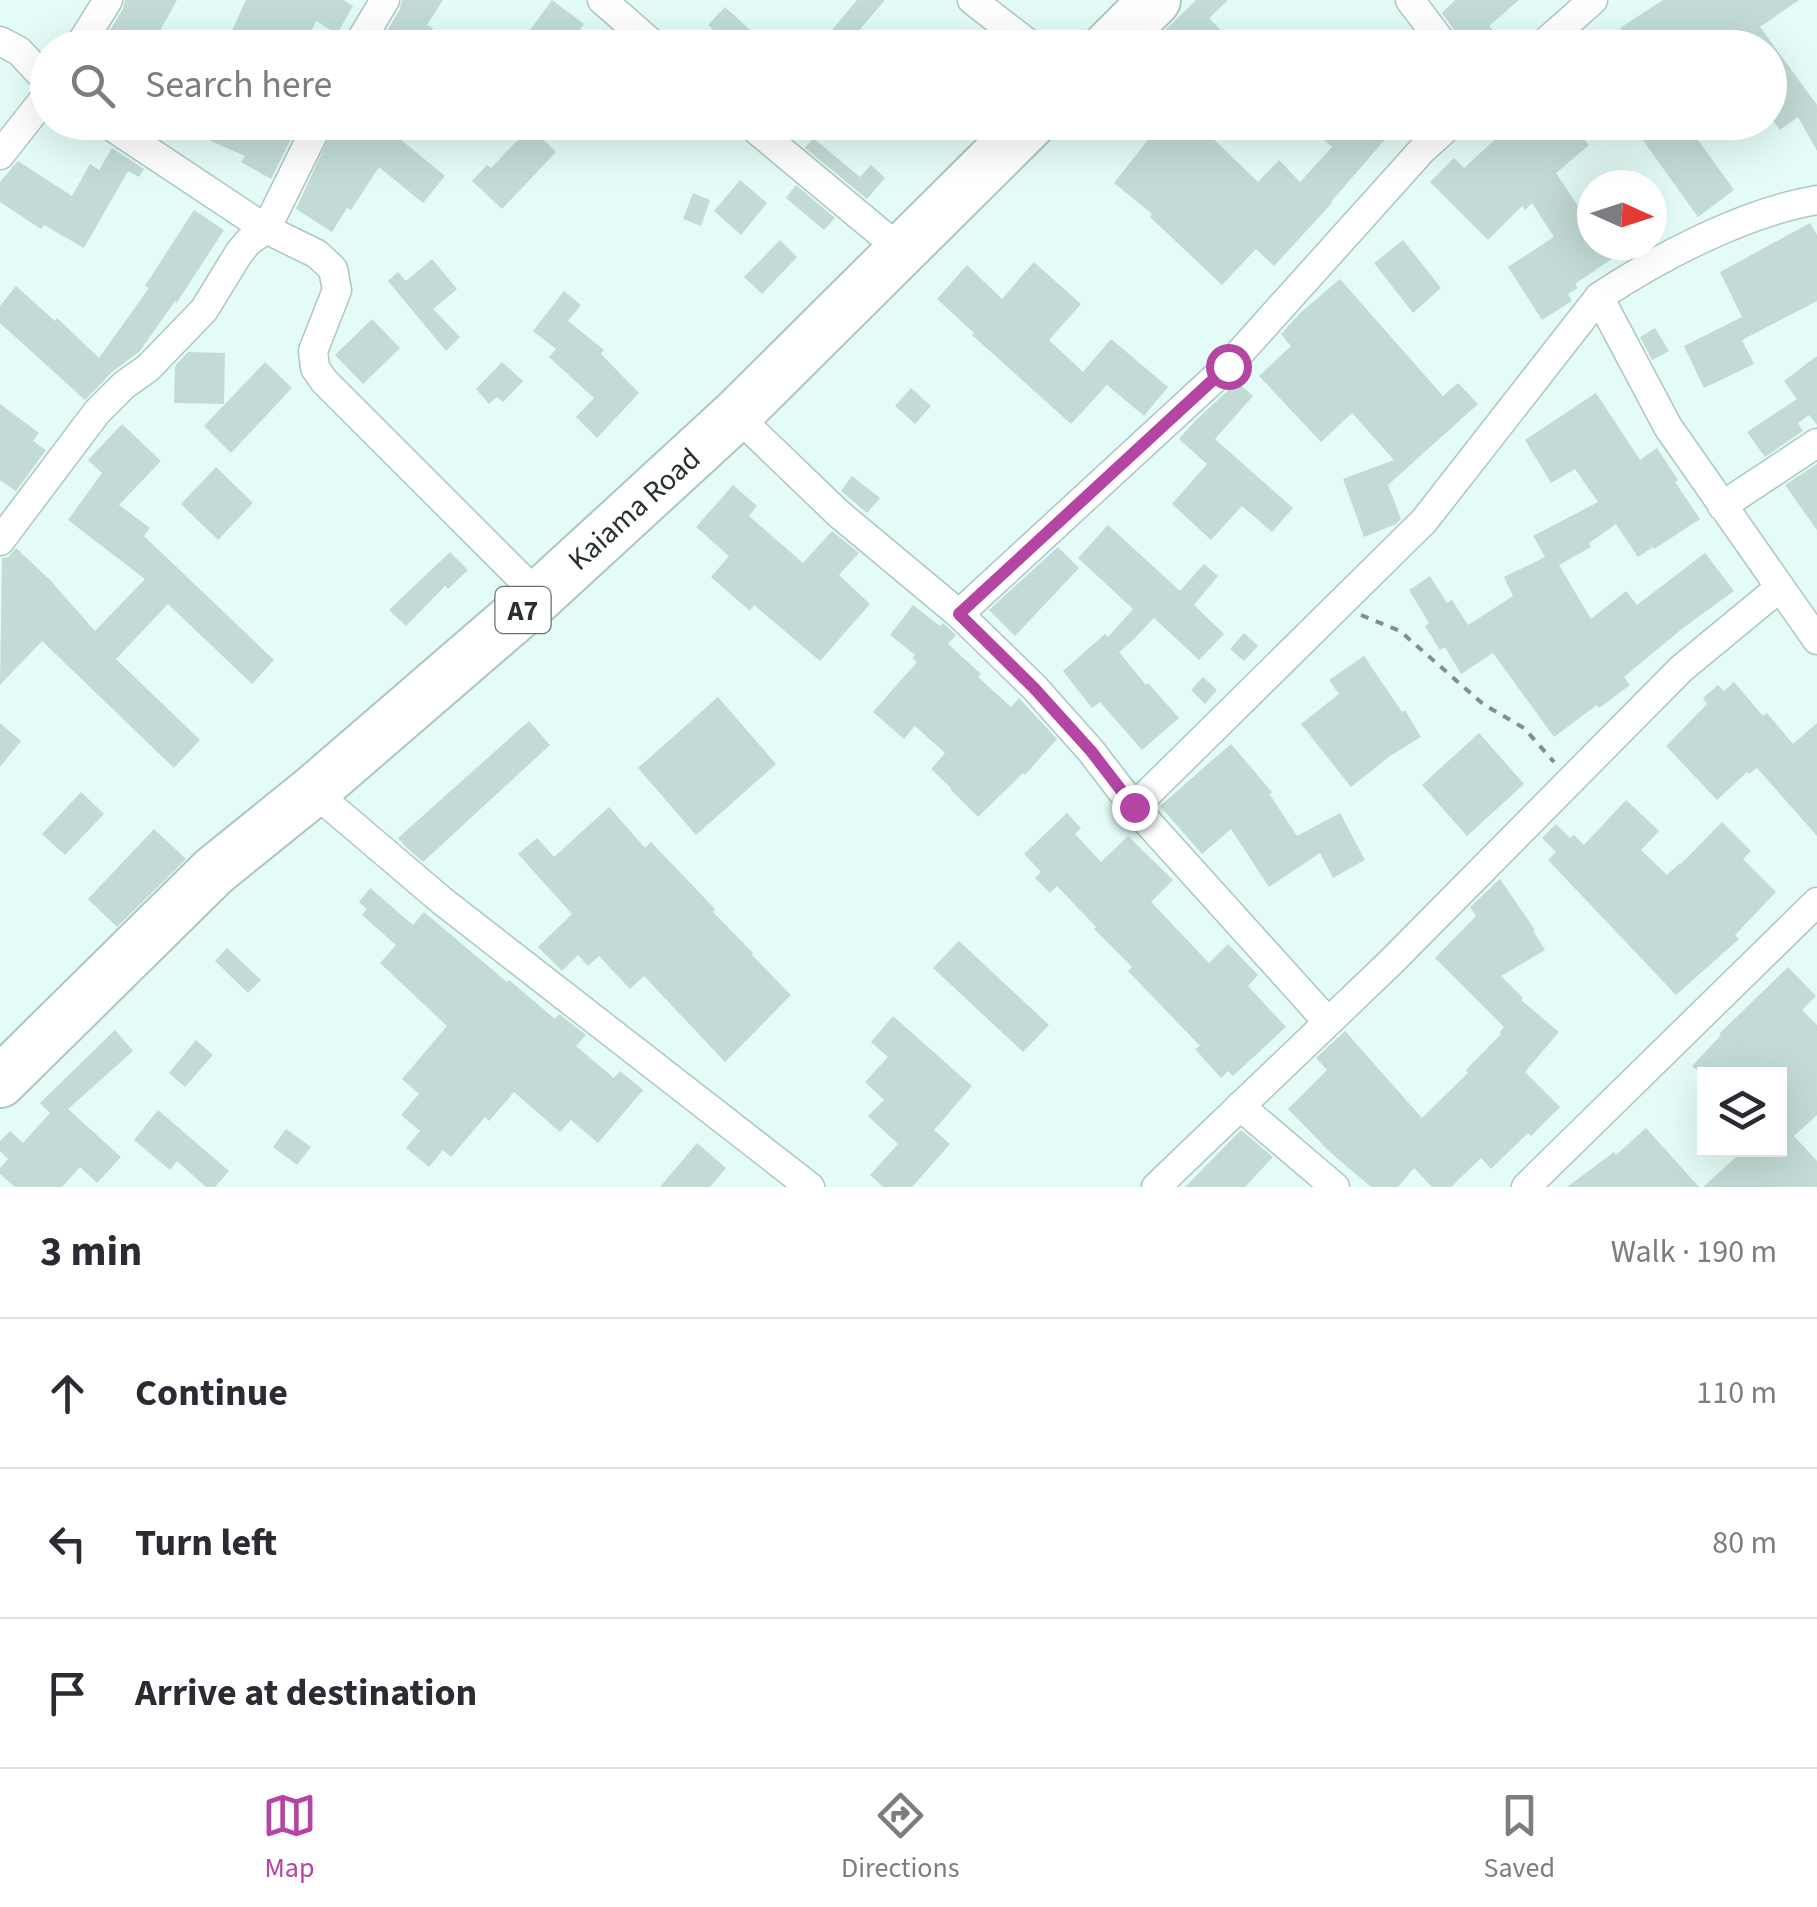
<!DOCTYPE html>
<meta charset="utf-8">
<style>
body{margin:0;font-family:"Source Sans 3",sans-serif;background:#f7f7f7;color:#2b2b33}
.controls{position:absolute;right:30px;bottom:30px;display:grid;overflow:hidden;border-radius:0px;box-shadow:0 10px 40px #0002}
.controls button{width:90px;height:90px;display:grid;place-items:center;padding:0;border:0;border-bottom:2px solid #e1e1e2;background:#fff;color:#2b2b33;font:50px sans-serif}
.compass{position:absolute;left:1577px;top:170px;width:90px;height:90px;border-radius:50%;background:#fff;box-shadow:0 10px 40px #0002;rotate:93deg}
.stop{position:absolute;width:30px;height:30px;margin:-22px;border:8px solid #b445a3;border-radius:50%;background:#fff}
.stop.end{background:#b445a3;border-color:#fff;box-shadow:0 2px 10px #0008}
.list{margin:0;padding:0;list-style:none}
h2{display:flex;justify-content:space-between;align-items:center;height:130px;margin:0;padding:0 40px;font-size:42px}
h2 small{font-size:32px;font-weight:400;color:#7c7c81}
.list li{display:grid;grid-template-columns:65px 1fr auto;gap:30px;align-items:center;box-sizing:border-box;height:150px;padding:0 40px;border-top:2px solid #e1e1e2}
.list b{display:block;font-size:38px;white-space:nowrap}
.list em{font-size:32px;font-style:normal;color:#7c7c81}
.icon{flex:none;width:55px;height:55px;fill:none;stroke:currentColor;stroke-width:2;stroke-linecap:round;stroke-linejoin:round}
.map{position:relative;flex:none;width:1817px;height:1187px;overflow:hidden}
.search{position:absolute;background:#fff;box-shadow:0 10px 40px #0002;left:30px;right:30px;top:30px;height:110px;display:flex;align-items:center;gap:25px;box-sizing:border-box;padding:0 35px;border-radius:55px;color:#7c7c81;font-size:38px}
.sheet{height:580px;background:#fff}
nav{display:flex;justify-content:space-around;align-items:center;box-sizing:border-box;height:140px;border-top:2px solid #e1e1e2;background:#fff;font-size:28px;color:#7c7c81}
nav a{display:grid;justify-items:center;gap:5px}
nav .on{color:#b445a3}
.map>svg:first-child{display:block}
.building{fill:#c2dbd6}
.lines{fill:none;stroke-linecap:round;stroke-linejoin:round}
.street-casing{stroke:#aec6c2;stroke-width:31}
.highway-casing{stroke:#aec6c2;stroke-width:54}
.path{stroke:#7f908d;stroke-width:4;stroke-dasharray:8 8;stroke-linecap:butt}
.street{stroke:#fff;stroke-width:28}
.highway{stroke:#fff;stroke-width:50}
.route{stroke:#b445a3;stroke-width:12}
.labels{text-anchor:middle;stroke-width:8;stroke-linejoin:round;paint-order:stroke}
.shield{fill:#fff;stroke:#686f6d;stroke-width:2.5}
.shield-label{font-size:28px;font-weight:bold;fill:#27312f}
.street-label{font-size:30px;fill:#27312f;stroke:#fff}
</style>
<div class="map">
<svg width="1817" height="1187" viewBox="0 0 1817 1187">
<rect width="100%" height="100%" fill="#e3fcf7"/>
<g class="building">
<polygon points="125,0 177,0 157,36 145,30 133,48 99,48 123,9"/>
<polygon points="246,0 344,0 353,6 337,34 316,21 303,48 224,48"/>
<polygon points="402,0 443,0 427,25 433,28 421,48 388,48 380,43 400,9"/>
<polygon points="552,0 584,24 567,48 517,48"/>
<polygon points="857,0 885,0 844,48 817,48"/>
<polygon points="1196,0 1228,0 1209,18 1238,48 1160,48 1154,41"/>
<polygon points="1455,0 1519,0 1489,26 1495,32 1480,48 1463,48 1460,38 1442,13"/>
<polygon points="1663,0 1799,0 1760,27 1817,105 1817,151 1798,117 1780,130 1770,116 1770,48 1637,48 1620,28"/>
<polygon points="725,7 770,48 733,48 708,25"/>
<polygon points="168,122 299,122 299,123 271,179 241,162 245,156"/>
<polygon points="336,122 375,122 388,129 445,176 423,203 379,167 351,210 347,208 332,232 296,209"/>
<polygon points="1162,122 1189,122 1201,133 1204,130 1258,182 1279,160 1300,182 1332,147 1303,122 1400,122 1331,202 1332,203 1274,266 1256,249 1222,285 1150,217 1152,214 1114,183"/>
<polygon points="1514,122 1571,122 1589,145 1556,173 1592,227 1592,245 1604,245 1613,258 1575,284 1578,288 1568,294 1572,301 1542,320 1508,267 1554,237 1532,203 1525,210 1522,206 1488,240 1430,182 1454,158 1464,168"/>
<polygon points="1630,122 1685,122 1734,190 1698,217"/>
<polygon points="530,127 556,152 502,209 472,181 487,165 491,168"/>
<polygon points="813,138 860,177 871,165 885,178 867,199 805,148"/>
<polygon points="112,148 144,169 139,177 128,171 84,248 44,225 41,229 0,202 0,182 18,161 72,196 90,164 99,170"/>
<polygon points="740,180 767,203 741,235 714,211"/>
<polygon points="796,185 835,218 824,230 786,198"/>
<polygon points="693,193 710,200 701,226 683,219"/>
<polygon points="194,210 224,230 176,304 176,300 139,352 112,372 85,400 0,323 0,306 16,286 55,321 57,318 99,358 149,288 145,286"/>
<polygon points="1810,223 1817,235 1817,301 1742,340 1754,364 1704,388 1684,346 1742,317 1720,272"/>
<polygon points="780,240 797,257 762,294 744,277"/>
<polygon points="1403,240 1441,288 1413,313 1374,263"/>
<polygon points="432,259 457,289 433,309 460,337 446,351 388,281 398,272 406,281"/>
<polygon points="1034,262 1081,304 1049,340 1083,372 1111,339 1168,387 1144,416 1107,385 1071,424 972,335 974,333 937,299 967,265 1002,299"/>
<polygon points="1340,279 1443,396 1458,383 1478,404 1388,485 1401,519 1396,524 1364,537 1343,479 1394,460 1352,413 1321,442 1259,376 1291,346 1281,334 1299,314"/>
<polygon points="564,291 581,305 568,321 604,350 601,354 639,393 597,438 576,417 594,398 549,357 556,349 533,331"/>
<polygon points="372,319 400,348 363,384 335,355"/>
<polygon points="1655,328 1669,351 1652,360 1640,337"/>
<polygon points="188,352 225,353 224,404 174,403 175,366"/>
<polygon points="1817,356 1817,425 1809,415 1798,423 1803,431 1765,457 1747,432 1797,399 1784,381"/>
<polygon points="265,362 292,388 231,453 204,426"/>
<polygon points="502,362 523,381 503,402 497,397 489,404 476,389"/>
<polygon points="1237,382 1253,396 1215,439 1293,508 1272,532 1242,506 1211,540 1172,504 1207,464 1179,439 1195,421"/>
<polygon points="911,388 931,406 915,424 895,406"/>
<polygon points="1596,393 1640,460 1657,448 1678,480 1675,482 1700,519 1654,549 1653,547 1638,557 1616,524 1589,543 1591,547 1559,565 1591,619 1626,591 1637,605 1705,553 1734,591 1683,628 1624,677 1630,685 1599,708 1597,705 1554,737 1493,653 1461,674 1445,647 1440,650 1425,626 1429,623 1409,590 1430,576 1447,603 1452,600 1468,625 1513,596 1504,577 1545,557 1533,536 1598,502 1575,469 1551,483 1525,440"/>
<polygon points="0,404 39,433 33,441 46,450 16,491 0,480"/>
<polygon points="122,424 161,461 119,505 150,528 144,536 274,660 252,684 168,604 116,659 200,740 174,768 42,641 0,685 2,558 8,557 16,548 50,580 95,631 145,579 68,520 102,473 88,460"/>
<polygon points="1817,464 1817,530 1785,485"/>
<polygon points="216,467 253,503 218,540 181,504"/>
<polygon points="852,476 880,498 867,513 841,491"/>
<polygon points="733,485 757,506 749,516 803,563 832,531 859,553 839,575 870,604 820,661 754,605 750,611 711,577 729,556 696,527"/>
<polygon points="1108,525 1180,591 1204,564 1218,576 1194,605 1224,634 1199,660 1154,618 1134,639 1119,652 1146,685 1148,683 1179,718 1142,750 1100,702 1092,708 1063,671 1105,634 1108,637 1133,609 1078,558"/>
<polygon points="1058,547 1079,568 1015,636 989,610"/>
<polygon points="450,552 468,570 448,589 445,586 406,626 389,610"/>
<polygon points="913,605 940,626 943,623 956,635 948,644 981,674 978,677 1011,707 1019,698 1057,739 1025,775 1023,773 978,817 950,789 951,788 931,769 945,753 915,726 904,739 873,712 917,662 912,658 915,655 890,635"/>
<polygon points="1244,633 1258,646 1244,661 1230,649"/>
<polygon points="1364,656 1402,712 1405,710 1421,737 1390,756 1351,787 1301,724 1339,694 1329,680"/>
<polygon points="1203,677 1217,690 1205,704 1191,690"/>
<polygon points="1734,682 1763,716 1767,713 1793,744 1817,723 1817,836 1757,768 1749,774 1747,772 1717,800 1666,746 1707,704 1703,698 1718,685 1724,691"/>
<polygon points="718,697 776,764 696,835 638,768"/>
<polygon points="529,721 550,745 423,862 406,847 398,838"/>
<polygon points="0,723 21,741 0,767"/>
<polygon points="1479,733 1524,784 1467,836 1422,785"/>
<polygon points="1231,744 1272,792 1270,795 1297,836 1340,813 1365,860 1333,878 1320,853 1269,887 1231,829 1202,854 1160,806"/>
<polygon points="81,792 104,814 65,855 42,834"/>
<polygon points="1626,800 1659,831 1641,850 1667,875 1680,863 1681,864 1722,822 1751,851 1743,859 1776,892 1735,935 1739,939 1676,995 1548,860 1556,852 1542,838 1556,824 1570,838 1574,835 1584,845"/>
<polygon points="609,807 645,848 651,842 715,909 713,912 753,953 752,955 791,995 725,1062 644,976 630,989 599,956 588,966 578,955 562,971 538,947 572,914 518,854 537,838 554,857"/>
<polygon points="1067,813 1081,828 1075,834 1101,862 1128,836 1173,880 1151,902 1209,963 1228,944 1258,975 1248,986 1286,1027 1233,1076 1228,1071 1221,1078 1195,1049 1200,1046 1128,971 1132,967 1094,929 1096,927 1057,886 1050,893 1035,878 1041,872 1024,854"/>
<polygon points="154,829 186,859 117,927 88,899"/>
<polygon points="1500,879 1535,930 1533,931 1545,950 1501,976 1523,998 1521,1000 1559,1032 1525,1072 1560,1107 1531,1136 1528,1133 1491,1169 1481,1158 1451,1187 1432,1187 1414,1168 1398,1187 1371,1187 1330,1152 1288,1109 1327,1070 1316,1058 1345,1031 1422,1118 1468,1073 1466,1070 1501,1034 1500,1032 1504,1027 1435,958 1476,916 1470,907"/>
<polygon points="370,888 413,925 424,912 507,982 509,980 555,1019 559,1014 586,1035 576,1046 614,1078 620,1071 643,1090 598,1143 571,1120 560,1132 514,1092 489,1121 485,1117 451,1157 443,1150 429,1167 406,1148 420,1131 401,1115 419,1094 402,1079 447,1026 380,963 396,945 362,915 367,909 359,902"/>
<polygon points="959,941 1049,1025 1023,1052 933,968"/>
<polygon points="227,948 261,980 248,993 215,961"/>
<polygon points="1788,967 1816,996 1802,1010 1817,1025 1817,1115 1794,1136 1817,1161 1817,1187 1703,1187 1744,1150 1780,1150 1780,1074 1701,1074 1692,1066 1721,1035 1719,1034"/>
<polygon points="893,1016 972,1086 934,1130 950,1144 912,1187 883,1187 870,1175 898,1144 868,1116 884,1100 865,1082 888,1057 871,1042"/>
<polygon points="115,1030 133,1051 68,1109 121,1157 97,1183 80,1167 62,1187 15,1187 0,1174 0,1168 8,1159 0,1151 0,1141 10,1131 23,1143 50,1113 40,1103"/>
<polygon points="196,1040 213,1055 185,1087 169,1073"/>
<polygon points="158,1110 229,1171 215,1187 206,1187 177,1161 170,1170 134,1140"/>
<polygon points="1646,1128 1699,1187 1567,1187 1614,1152 1616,1155"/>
<polygon points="286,1129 311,1147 297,1165 273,1147"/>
<polygon points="1241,1130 1273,1157 1245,1187 1185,1187"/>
<polygon points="697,1143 726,1168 710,1187 660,1187"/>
</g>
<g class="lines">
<defs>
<g id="street">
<polyline points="602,0 657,48"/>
<polyline points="972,0 1034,48"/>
<polyline points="1410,0 1446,48"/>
<polyline points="0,41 19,51 48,82"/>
<polyline points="78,48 108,0"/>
<polyline points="356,48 385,0"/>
<polyline points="1539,48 1593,0"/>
<polyline points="105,122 266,229 317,254 333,269 337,290 313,351 315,368 324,381 539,596"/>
<polyline points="747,122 902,251"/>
<polyline points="0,155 48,94"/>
<polyline points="1599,297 1668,427 1817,640"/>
<polyline points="736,415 839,514 959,614 1034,687 1091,751 1134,807 1328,1022"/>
<polyline points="1722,506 1817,443"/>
<polyline points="0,541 97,412 124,385 148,368 204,310 239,253 249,241 266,229 319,122"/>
<polyline points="959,614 1228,366 1423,149 1453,122"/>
<polyline points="313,791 441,900 810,1187"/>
<path d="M1134 807 1424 521 1599 297C1659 257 1745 212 1817 200"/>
<polyline points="1240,1106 1335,1187"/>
<polyline points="1156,1187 1391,962 1681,669 1779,588"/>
<polyline points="1526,1187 1817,902"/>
</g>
<g id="highway">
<polyline points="1107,48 1155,0"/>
<polyline points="0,1082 214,871 313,791 539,596 736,415 1031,122"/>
</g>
</defs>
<use href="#street" class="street-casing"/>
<use href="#highway" class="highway-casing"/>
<polyline class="path" points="1361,615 1400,631 1483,704 1524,728 1554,762"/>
<use href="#street" class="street"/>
<use href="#highway" class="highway"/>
</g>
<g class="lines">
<polyline class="route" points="1134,807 1091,751 1034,688 959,614 1228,366"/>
</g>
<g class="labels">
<rect class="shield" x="495.5" y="587" width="55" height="46" rx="8"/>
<g class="shield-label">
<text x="523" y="620">A7</text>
</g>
<g class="street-label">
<text transform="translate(634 509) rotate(-42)" y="10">Kaiama Road</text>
</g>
</g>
</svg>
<div class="controls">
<button><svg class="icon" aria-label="layers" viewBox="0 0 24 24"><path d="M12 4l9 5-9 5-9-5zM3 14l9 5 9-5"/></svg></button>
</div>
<svg class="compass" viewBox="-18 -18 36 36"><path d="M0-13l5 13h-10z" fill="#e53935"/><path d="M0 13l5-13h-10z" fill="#7c7c81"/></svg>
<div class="stop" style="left:1228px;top:366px"></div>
<div class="stop end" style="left:1134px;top:807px"></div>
<div class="search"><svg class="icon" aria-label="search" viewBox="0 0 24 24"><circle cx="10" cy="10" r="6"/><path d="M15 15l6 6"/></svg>Search here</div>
</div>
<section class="sheet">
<h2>3 min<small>Walk · 190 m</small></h2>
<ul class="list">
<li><svg class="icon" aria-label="ahead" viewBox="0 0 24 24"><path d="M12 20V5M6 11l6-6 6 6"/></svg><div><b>Continue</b></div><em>110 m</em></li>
<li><svg class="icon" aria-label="left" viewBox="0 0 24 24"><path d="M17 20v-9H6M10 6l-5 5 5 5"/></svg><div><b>Turn left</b></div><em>80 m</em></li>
<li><svg class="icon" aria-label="arrive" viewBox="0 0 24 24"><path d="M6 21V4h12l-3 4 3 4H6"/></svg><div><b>Arrive at destination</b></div></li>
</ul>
</section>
<nav>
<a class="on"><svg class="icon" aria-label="map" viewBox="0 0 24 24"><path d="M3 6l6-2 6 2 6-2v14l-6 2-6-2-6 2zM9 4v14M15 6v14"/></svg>Map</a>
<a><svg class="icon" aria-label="directions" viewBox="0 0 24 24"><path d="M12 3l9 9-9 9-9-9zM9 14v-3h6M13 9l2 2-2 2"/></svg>Directions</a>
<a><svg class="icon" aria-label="saved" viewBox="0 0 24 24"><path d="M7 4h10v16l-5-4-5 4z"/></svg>Saved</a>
</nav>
